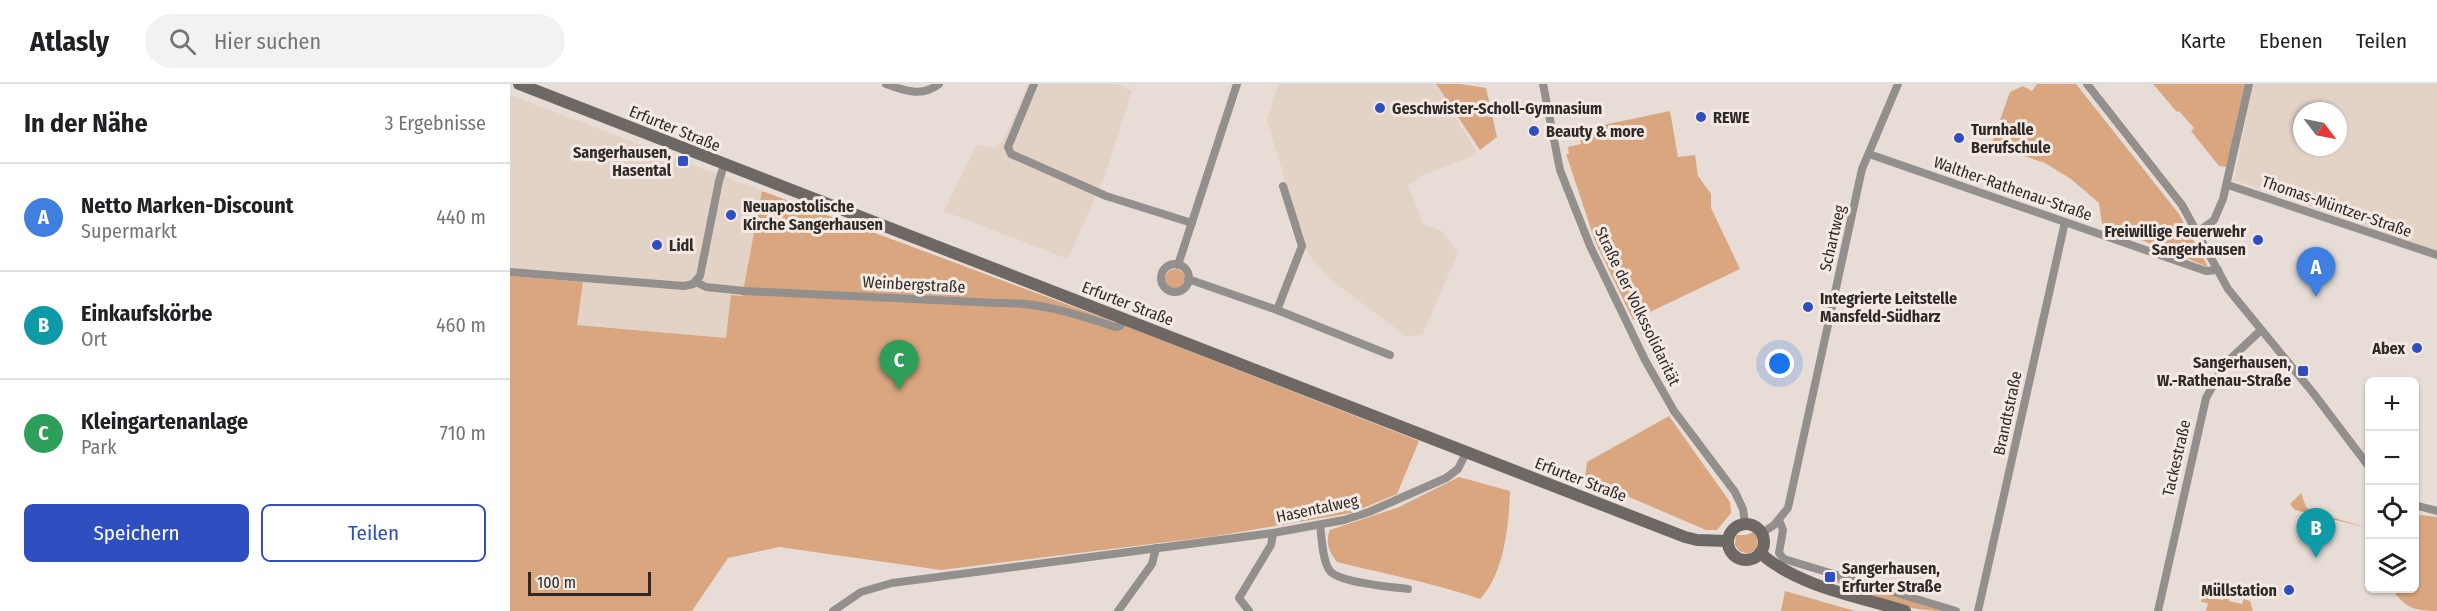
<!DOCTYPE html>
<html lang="de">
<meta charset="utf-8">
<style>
body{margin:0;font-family:"Fira Sans Condensed",sans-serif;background:#f2f2f2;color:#202124}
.controls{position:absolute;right:18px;bottom:18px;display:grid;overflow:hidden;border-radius:9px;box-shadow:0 2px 4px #0004}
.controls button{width:54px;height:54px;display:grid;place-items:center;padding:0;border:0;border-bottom:2px solid #e0e0e0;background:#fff;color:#202124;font:30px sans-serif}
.compass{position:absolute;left:1783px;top:18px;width:54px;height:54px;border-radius:50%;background:#fff;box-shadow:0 2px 4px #0004;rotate:122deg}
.scale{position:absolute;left:18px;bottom:15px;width:123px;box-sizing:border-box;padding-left:6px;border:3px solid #2e2a28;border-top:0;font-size:16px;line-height:21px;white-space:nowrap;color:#2e2a28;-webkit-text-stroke:4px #f4eae3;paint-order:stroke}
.you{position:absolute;left:1270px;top:280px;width:21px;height:21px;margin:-15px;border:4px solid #fff;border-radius:50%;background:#1a73e8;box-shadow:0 0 0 9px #1a73e833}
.badge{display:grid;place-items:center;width:39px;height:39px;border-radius:50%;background:#2f4ebf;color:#fff;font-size:20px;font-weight:700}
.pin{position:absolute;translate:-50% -50px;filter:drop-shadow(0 2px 3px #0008)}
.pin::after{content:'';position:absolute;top:32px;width:21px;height:18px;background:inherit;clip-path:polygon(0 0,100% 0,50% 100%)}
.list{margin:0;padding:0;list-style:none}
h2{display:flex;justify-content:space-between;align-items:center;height:78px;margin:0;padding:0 24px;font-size:26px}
h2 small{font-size:20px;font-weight:400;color:#757577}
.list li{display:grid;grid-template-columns:39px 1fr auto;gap:18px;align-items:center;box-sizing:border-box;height:108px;padding:0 24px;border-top:2px solid #e0e0e0}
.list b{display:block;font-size:22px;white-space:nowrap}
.list p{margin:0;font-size:20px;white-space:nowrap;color:#757577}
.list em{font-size:20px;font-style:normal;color:#757577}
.actions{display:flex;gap:12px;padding:18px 24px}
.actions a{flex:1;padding:14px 0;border:2px solid #2f4ebf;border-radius:9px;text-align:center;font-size:21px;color:#2f4ebf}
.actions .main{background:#2f4ebf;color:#fff}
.icon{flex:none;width:33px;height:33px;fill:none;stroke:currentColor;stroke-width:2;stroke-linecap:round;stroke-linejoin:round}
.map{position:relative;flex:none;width:1927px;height:527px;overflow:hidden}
header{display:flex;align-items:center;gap:36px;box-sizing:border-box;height:84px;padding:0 30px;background:#fff;border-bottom:2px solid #e0e0e0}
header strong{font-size:28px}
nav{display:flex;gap:33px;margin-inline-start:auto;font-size:21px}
.search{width:420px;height:54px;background:#f2f2f2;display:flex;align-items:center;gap:15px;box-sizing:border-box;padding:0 21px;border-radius:33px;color:#757577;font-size:22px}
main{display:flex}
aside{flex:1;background:#fff}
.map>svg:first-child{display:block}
.built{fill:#e3d2c6;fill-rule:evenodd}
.green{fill:#d9a680}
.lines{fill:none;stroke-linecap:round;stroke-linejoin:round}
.minor{stroke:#938f8c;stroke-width:8}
.secondary{stroke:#6e6864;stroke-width:12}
.poi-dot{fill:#2f4ebf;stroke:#f4eae3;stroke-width:2}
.labels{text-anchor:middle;stroke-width:6;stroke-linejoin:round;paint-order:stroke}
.poi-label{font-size:16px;font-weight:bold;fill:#2e2a28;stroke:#f4eae3;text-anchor:start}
.street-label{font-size:16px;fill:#2e2a28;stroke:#f4eae3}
</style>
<header>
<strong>Atlasly</strong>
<div class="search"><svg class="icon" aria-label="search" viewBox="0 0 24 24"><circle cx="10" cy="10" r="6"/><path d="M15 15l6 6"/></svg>Hier suchen</div>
<nav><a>Karte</a><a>Ebenen</a><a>Teilen</a></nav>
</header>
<main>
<aside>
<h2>In der Nähe<small>3 Ergebnisse</small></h2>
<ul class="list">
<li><span class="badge" style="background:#3f7fe0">A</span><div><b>Netto Marken-Discount</b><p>Supermarkt</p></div><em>440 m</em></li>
<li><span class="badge" style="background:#0f9aa8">B</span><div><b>Einkaufskörbe</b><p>Ort</p></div><em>460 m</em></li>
<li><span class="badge" style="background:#2e9e5b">C</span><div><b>Kleingartenanlage</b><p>Park</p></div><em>710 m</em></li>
</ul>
<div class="actions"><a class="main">Speichern</a><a>Teilen</a></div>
</aside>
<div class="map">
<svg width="1927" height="527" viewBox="0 0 1927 527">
<rect width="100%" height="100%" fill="#e7ddd6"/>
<g class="built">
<polygon points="518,0 607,0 622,7 595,91 558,175 434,127 467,60 484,65 493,57"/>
<polygon points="768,0 925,0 968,70 906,94 906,97 898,101 913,140 932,147 948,169 912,251 896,252 821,196 798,170 757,37"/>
<path d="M1743 0H1927V168L1724 96ZM1792 27H1828V63H1792Z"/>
<polygon points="0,11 252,107 232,212 221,211 217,254 67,241 72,198 0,192"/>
</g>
<g class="green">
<polygon points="926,0 950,0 976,4 987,53 970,66"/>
<polygon points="1527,0 1566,0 1669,130 1698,183 1592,140 1589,119 1561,95 1535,79 1481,61 1500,8 1513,2 1522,7"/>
<polygon points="1643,0 1735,0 1717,83 1709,82 1681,47 1684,44 1669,27 1667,28"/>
<polygon points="1160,27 1168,73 1185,71 1188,92 1201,110 1201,124 1230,185 1123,236 1085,157 1056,70 1059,70 1058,63 1071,60 1069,46"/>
<polygon points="252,107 618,243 909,357 887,410 841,429 706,452 431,486 269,463 218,474 182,527 0,527 0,192 73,198 67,241 216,254 221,211 232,212"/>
<circle cx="665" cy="195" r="10"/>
<polygon points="1159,332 1220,418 1221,429 1207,446 1196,446 1075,394 1077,378"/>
<path d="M949 393 1000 407C999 441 994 490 970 515 924 499 875 490 827 478 819 467 815 459 820 446L889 423Z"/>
<polygon points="1791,409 1796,423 1803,428 1858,444 1785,426 1780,420"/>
<path d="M1911 431 1927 433V527C1905 527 1895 524 1882 505L1904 504 1905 433Z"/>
<polygon points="1244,448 1248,454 1247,464 1239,470 1229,467 1225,461 1226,451 1236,451"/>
<path d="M1325 494 1432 527C1395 527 1358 512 1324 497Z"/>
<polygon points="1275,507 1345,527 1271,527"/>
<polygon points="1715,511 1720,512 1719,517 1732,520 1734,515 1740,517 1743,527 1696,527 1698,519 1691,518 1693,512 1713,516"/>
</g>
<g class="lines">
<g class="minor">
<path d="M376 0C395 7 412 13 429 0"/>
<polyline points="524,0 498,63 501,70 596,112 682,139"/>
<polyline points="1033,0 1050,86 1080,162 1135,276 1164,327 1225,408 1233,425 1235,440"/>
<polyline points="1577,0 1672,121 1718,205 1804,310 1860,384"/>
<polyline points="1359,70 1696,187 1708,186"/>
<polyline points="1718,101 1927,171"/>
<polyline points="1688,148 1704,136 1713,115 1739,0"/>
<circle cx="665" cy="194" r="14"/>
<polyline points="668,181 727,0"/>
<polyline points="0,188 174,202 183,200 190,192 209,97 214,81"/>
<polyline points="678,195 767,226 880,271"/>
<path d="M186 198 196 203 234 207 488 219C530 218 565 230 605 243L610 242 615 235"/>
<polyline points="767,226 792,162 773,102"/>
<polyline points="1904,421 1927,427"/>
<polyline points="1269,436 1273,446 1269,469 1274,475 1446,527"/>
<path d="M810 441C812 454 812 477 820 487 830 499 882 503 898 505"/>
<polyline points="1252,449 1264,441 1278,424 1352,85 1388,0"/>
<polyline points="323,527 351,508 382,499 763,449 834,436 859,428 936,394 948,385 956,369"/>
<polyline points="608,527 642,480 646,464"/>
<polyline points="739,527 729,514 761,461 763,449"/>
<polyline points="1468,527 1555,138"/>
<polyline points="1648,527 1696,314 1715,280 1751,246"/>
</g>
<g class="secondary">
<polyline points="9,0 1175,453 1187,456 1218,457"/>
<circle cx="1236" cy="458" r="18"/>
<path d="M1250 469C1289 503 1347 512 1395 527"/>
</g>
</g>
<g class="poi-dot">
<circle cx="870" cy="24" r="6"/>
<circle cx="1191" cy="33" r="6"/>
<circle cx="1024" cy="47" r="6"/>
<circle cx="1449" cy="54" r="6"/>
<rect x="167" y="71" width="12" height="12" rx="3"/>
<circle cx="221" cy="131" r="6"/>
<circle cx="1748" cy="156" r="6"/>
<circle cx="147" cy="161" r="6"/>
<circle cx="1298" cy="223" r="6"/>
<circle cx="1907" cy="264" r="6"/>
<rect x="1787" y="281" width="12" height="12" rx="3"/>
<rect x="1314" y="487" width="12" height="12" rx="3"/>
<circle cx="1779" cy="506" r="6"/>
</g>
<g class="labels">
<g class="poi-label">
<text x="882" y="30">Geschwister-Scholl-Gymnasium</text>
<text x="1203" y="39">REWE</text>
<text x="1461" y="51">Turnhalle<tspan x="1461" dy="18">Berufschule</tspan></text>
<text x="1036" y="53">Beauty &amp; more</text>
<text x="161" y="74" text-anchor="end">Sangerhausen,<tspan x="161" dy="18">Hasental</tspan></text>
<text x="233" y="128">Neuapostolische<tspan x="233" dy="18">Kirche Sangerhausen</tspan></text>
<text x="1736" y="153" text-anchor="end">Freiwillige Feuerwehr<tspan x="1736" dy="18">Sangerhausen</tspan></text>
<text x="159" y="167">Lidl</text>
<text x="1310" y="220">Integrierte Leitstelle<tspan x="1310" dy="18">Mansfeld-Südharz</tspan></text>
<text x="1895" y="270" text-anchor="end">Abex</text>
<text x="1781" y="284" text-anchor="end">Sangerhausen,<tspan x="1781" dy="18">W.-Rathenau-Straße</tspan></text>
<text x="1332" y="490">Sangerhausen,<tspan x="1332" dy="18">Erfurter Straße</tspan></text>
<text x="1767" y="512" text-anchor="end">Müllstation</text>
</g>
<g class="street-label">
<text transform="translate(165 44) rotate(22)" y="6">Erfurter Straße</text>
<text transform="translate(1503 104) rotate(19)" y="6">Walther-Rathenau-Straße</text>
<text transform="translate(1827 122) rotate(19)" y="6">Thomas-Müntzer-Straße</text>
<text transform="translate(1322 154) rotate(-77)" y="6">Schartweg</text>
<text transform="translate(404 200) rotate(3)" y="6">Weinbergstraße</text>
<text transform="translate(618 219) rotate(21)" y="6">Erfurter Straße</text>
<text transform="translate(1128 222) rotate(64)" y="6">Straße der Volkssolidarität</text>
<text transform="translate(1497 329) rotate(-78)" y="6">Brandtstraße</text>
<text transform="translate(1666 374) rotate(-77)" y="6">Tackestraße</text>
<text transform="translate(1071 395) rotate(21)" y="6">Erfurter Straße</text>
<text transform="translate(807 424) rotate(-12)" y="6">Hasentalweg</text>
</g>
</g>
</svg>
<div class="controls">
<button>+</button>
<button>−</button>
<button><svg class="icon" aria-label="locate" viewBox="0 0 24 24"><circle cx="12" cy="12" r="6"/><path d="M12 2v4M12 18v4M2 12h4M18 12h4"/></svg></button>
<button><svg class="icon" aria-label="layers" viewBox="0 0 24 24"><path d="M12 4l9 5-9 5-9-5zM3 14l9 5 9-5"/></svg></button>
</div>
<svg class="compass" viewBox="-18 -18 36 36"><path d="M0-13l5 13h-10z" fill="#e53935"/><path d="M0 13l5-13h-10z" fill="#757577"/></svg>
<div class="scale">100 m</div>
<div class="you"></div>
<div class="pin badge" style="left:1806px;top:213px;background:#3f7fe0">A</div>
<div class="pin badge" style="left:1806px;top:474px;background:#0f9aa8">B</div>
<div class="pin badge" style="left:389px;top:306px;background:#2e9e5b">C</div>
</div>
</main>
